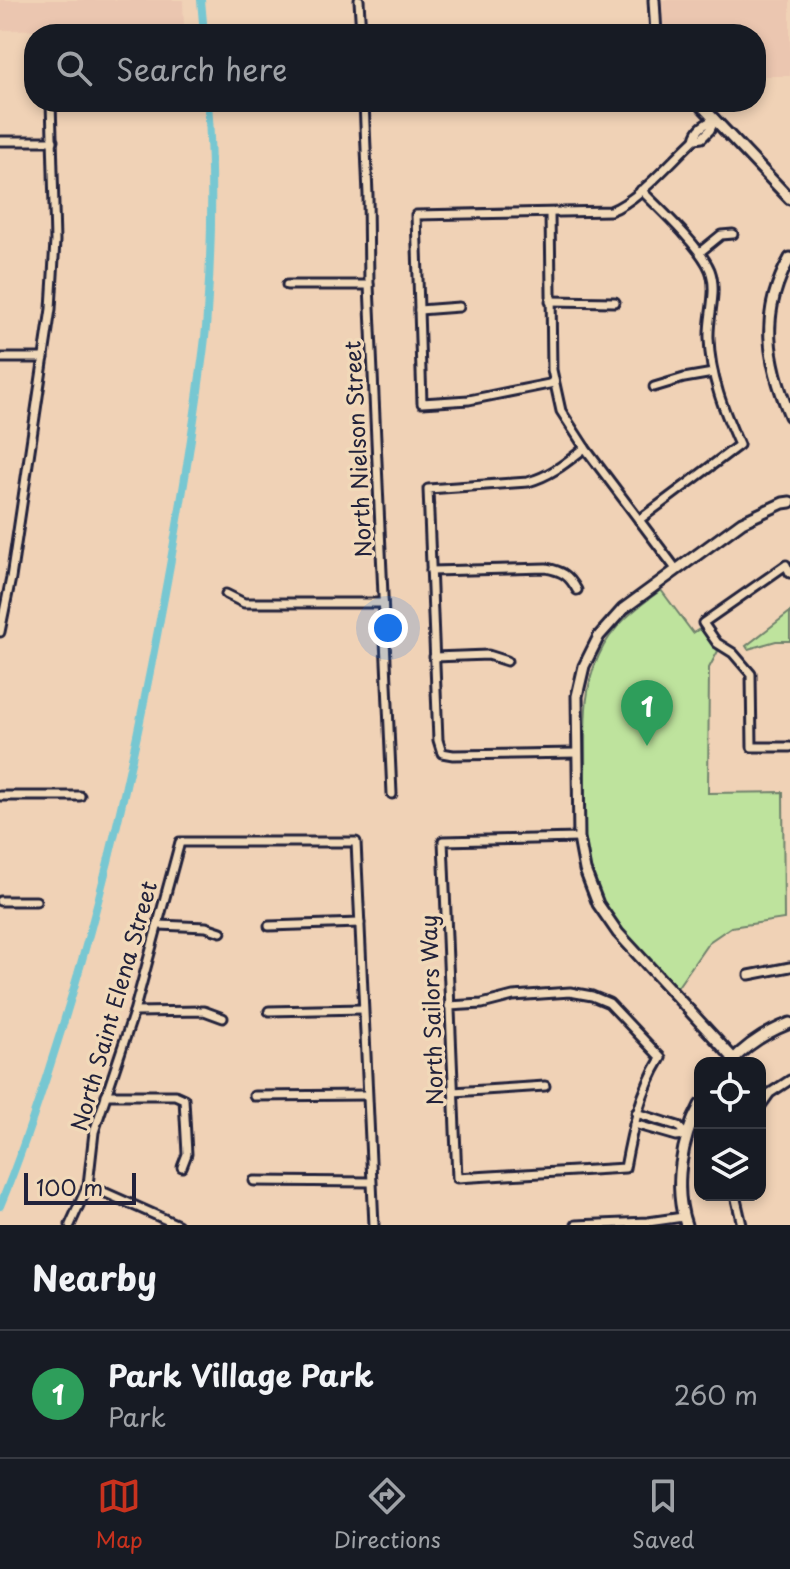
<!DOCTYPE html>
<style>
body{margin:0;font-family:"Playpen Sans",sans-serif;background:#242831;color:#f1f3f6}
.controls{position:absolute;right:24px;bottom:24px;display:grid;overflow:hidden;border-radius:16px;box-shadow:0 4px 12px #0003}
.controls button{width:72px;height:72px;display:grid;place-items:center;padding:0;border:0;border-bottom:2px solid #363941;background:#171b24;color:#f1f3f6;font:40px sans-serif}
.scale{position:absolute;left:24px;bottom:20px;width:112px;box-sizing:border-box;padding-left:8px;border:4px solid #22223b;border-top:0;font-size:22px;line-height:28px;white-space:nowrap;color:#22223b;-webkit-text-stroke:6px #f1d9b9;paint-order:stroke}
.you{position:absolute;left:388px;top:628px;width:28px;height:28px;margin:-20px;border:6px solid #fff;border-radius:50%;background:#1a73e8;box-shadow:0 0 0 12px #1a73e833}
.badge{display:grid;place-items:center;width:52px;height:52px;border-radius:50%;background:#c8321e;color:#fff;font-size:26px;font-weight:700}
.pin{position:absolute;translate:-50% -66px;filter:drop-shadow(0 2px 4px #0008)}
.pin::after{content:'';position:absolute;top:42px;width:28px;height:24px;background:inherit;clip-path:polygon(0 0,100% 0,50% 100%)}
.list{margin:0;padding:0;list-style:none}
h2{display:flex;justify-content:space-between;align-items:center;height:104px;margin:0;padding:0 32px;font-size:34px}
h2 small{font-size:26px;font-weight:400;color:#9ea1a6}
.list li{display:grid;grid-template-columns:52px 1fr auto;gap:24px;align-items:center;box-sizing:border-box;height:128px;padding:0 32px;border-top:2px solid #363941}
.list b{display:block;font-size:30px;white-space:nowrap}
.list p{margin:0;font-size:26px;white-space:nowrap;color:#9ea1a6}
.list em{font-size:26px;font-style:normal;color:#9ea1a6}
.icon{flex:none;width:44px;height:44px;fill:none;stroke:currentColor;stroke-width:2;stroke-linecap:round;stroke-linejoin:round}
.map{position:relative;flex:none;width:790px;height:1225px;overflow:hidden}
.search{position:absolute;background:#171b24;box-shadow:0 4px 12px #0003;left:24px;right:24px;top:24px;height:88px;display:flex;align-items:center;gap:20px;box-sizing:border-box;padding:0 28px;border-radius:32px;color:#9ea1a6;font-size:30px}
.sheet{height:232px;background:#171b24}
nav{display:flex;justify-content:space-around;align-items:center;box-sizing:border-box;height:112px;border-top:2px solid #363941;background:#171b24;font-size:22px;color:#9ea1a6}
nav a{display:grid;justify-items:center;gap:4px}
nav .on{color:#c8321e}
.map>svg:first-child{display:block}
.built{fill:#ebc6b0}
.green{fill:#bee39d;stroke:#70826c;stroke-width:2}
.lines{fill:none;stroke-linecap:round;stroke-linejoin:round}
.canal{stroke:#77c7d2;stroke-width:8}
.minor-casing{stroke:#22223b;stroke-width:13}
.tertiary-casing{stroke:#22223b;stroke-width:15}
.minor{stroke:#f1d9b9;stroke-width:7}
.tertiary{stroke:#f1d9b9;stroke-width:9}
.labels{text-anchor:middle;stroke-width:7;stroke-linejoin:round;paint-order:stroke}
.street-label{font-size:22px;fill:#22223b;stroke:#f1d9b9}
</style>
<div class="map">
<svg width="790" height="1225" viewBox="0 0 790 1225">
<rect width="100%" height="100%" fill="#f0d2b6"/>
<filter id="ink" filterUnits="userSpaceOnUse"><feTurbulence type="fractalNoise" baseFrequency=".0125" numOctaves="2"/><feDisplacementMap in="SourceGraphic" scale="16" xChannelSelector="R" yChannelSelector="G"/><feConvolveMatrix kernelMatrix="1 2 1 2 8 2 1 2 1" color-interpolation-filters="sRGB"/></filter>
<g filter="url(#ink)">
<g class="built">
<polygon points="0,0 183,0 184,28 0,30"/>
<polygon points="662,0 790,0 790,76 756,76 756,34 663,34"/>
</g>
<g class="green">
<path d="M661 590 693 633 701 628 718 651 709 668 708 793 783 792 784 919 731 927 709 942 677 988C651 960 619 934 602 900 595 884 588 865 586 848 583 824 585 799 585 775 586 734 581 692 599 655 612 626 636 608 661 590Z"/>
<polygon points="790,612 790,641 776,641 748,649 746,646"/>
</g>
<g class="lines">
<g class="canal">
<polyline points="201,0 204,34"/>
<path d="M0 1206C21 1156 38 1104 54 1053 99 913 131 774 158 630 173 551 187 471 198 391 201 366 206 339 207 313 212 243 213 172 208 102"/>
</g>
<defs>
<g id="minor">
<polyline points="359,0 361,34"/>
<polyline points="364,102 368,195 369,285 392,794"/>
<polyline points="695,139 702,138 710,130 715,120"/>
<polyline points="0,141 53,141"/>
<polyline points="550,213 552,370 561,411 585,448 676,569"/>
<polyline points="700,252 721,235 733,234"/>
<polyline points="287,285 369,285"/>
<polyline points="550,301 615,302"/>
<polyline points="419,310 459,307"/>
<polyline points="0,358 44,358"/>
<path d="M554 383 469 400 422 403 416 215 610 211C638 201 672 160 695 139 697 128 705 124 715 119"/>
<polyline points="654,387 684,378 713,373"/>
<path d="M639 520 739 445C724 411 710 377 709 338 708 316 718 291 710 270 700 246 661 210 641 190"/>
<path d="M431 571 546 568C562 571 569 575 577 590"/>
<polyline points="790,573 786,565 703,623 717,643 733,653 751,674 752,747 790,747"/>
<polyline points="226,594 244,603 383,603"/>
<polyline points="0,632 11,578 51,309 55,241 51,102"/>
<polyline points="434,657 488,655 507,661"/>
<path d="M577 753 453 755 442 753 438 740 428 489 528 482C551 476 567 462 585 448"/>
<polyline points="0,796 80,796"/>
<polyline points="0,901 36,901"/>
<polyline points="159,925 206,927 221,932"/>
<polyline points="269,926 360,923"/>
<polyline points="749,975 790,967"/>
<path d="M449 1006 482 1004 513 996 570 992 592 996 609 1003 661 1058C640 1092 632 1130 625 1168L457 1178 443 841 579 838"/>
<polyline points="269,1011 363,1009"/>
<polyline points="134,1012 204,1011 223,1018"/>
<polyline points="453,1092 545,1086"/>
<polyline points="106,1095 175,1095 184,1099 187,1154 182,1167"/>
<polyline points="254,1096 367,1095"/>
<polyline points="760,1107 770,1093 790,1080"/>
<polyline points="636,1113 678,1126 686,1135"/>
<polyline points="634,1124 676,1136 686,1135"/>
<polyline points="254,1181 371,1182"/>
<polyline points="88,1185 178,1225"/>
<polyline points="735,1195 742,1225"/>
<polyline points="70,1225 88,1185 94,1132 134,1012 180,842 356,842 374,1225"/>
<polyline points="576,1225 648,1222 683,1217"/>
</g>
<g id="tertiary">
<polyline points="654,0 656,34"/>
<polyline points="698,102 790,199"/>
<path d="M790 258C759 312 767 361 790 416"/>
<polyline points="734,1059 618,933 598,904 585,870 579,838 577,696 584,666 599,636 623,609 742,522 783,503 790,502"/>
<path d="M730 1063C747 1044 767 1032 790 1023"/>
<path d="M686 1225C673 1187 681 1140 700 1105"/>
</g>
</defs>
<use href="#minor" class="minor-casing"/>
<use href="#tertiary" class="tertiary-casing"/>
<use href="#minor" class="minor"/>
<use href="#tertiary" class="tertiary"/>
</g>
</g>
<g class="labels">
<g class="street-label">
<text transform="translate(358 449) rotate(-93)" y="8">North Nielson Street</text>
<text transform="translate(114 1006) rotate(-74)" y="8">North Saint Elena Street</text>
<text transform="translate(432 1010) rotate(-92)" y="8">North Sailors Way</text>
</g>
</g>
</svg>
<div class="controls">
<button><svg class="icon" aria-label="locate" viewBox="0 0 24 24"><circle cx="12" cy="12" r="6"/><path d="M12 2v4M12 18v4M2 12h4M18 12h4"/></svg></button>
<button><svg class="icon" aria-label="layers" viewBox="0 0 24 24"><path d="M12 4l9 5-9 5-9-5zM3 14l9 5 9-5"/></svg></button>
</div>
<div class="scale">100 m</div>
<div class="you"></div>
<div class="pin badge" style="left:647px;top:746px;background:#2e9e5b">1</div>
<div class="search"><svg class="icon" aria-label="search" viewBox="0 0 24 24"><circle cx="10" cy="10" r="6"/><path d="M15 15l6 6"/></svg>Search here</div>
</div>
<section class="sheet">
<h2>Nearby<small></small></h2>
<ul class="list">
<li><span class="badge" style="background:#2e9e5b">1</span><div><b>Park Village Park</b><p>Park</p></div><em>260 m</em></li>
</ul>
</section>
<nav>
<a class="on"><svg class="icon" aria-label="map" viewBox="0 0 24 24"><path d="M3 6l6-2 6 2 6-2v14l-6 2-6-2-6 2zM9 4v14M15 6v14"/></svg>Map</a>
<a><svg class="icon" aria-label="directions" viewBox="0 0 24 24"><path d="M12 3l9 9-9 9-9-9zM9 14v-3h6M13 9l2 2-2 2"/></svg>Directions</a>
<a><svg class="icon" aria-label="saved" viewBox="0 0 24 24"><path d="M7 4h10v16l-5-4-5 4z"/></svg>Saved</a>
</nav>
